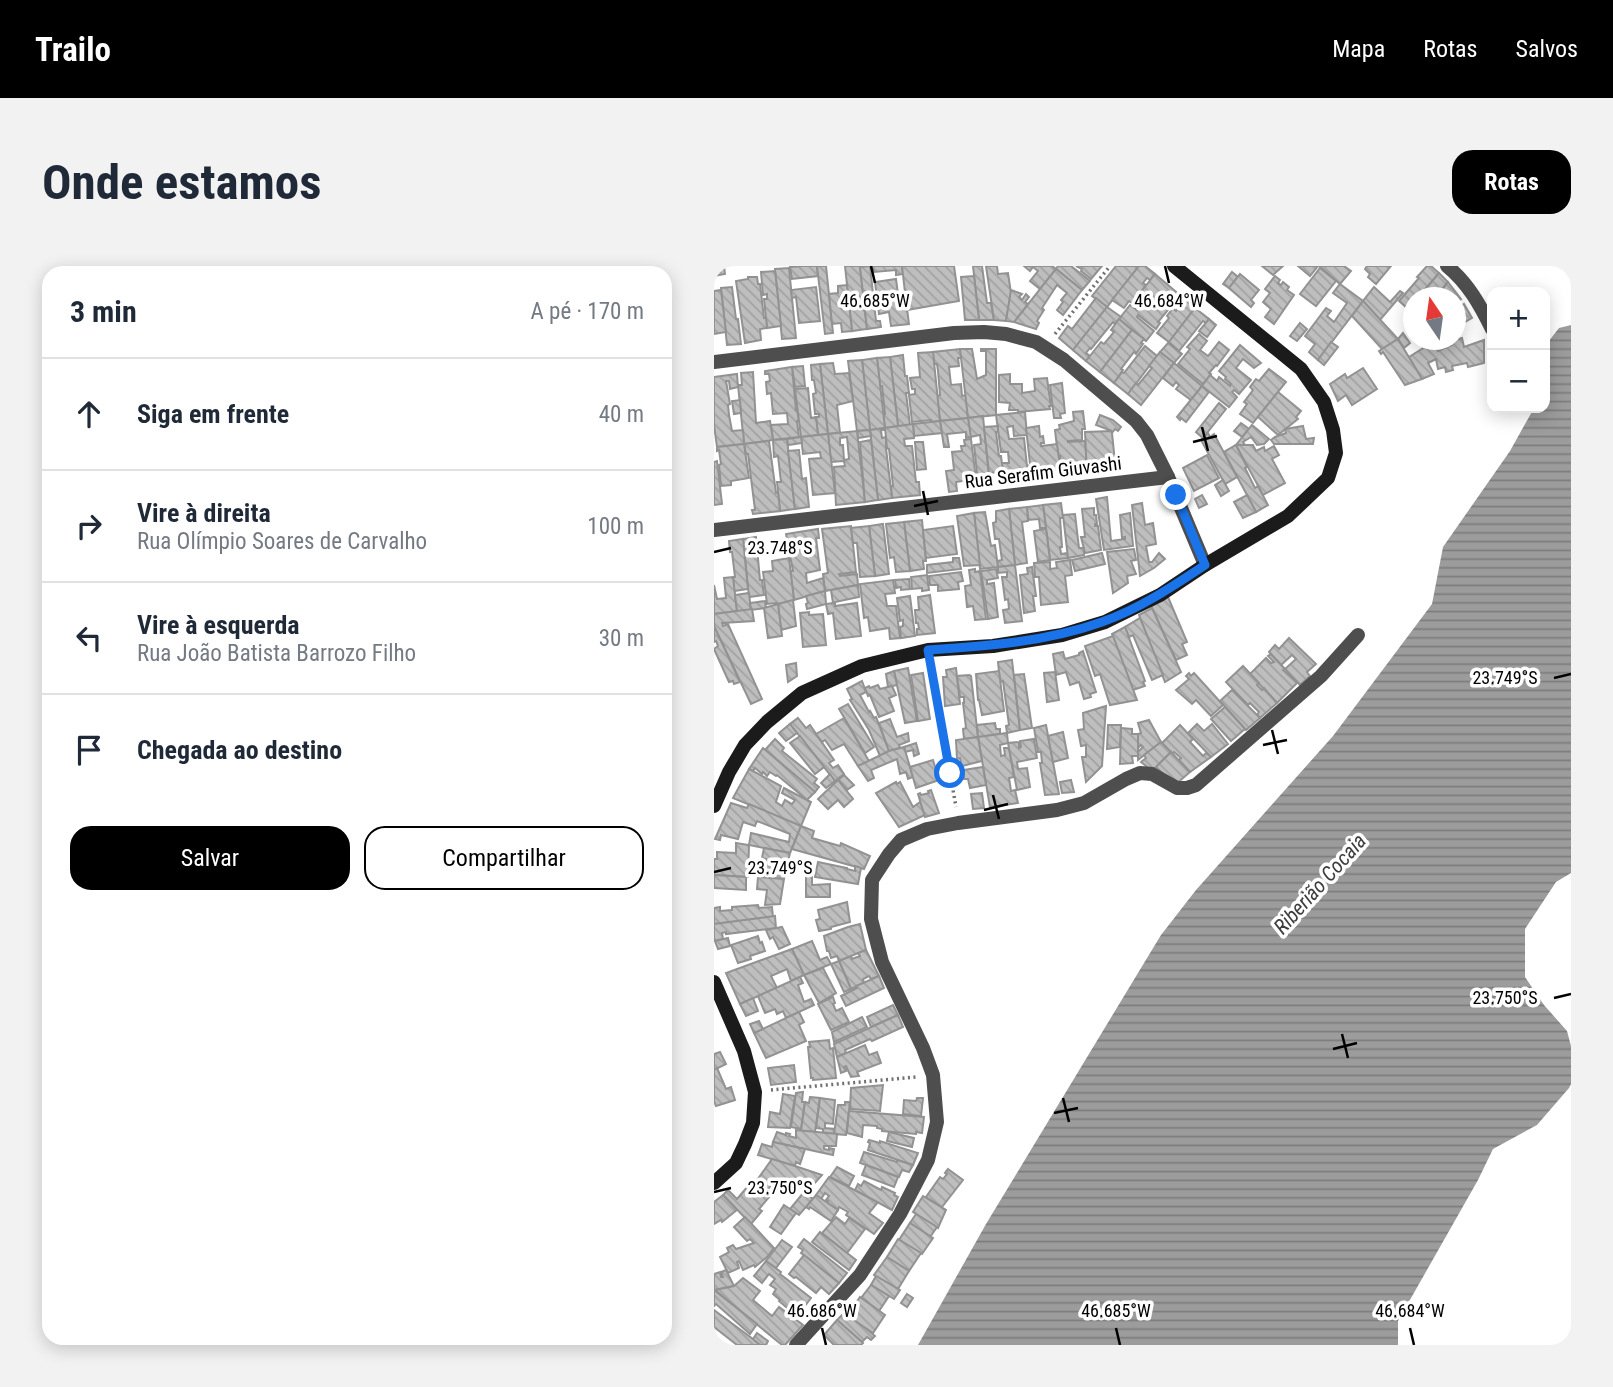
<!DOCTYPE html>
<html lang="pt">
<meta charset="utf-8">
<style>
body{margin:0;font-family:"Roboto Condensed",sans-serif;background:#f2f2f3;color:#1f2937}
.controls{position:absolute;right:21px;top:21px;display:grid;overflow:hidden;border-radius:14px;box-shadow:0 4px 18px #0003}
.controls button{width:63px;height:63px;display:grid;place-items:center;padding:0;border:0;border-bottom:2px solid #e0e1e3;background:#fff;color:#1f2937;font:35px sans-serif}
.compass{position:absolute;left:689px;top:21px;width:63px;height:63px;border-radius:50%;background:#fff;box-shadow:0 4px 18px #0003;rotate:347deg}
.stop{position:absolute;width:21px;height:21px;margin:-16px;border:5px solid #1a73e8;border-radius:50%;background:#fff}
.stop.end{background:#1a73e8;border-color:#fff;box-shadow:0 2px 7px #0008}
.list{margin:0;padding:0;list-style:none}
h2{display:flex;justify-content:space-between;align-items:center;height:91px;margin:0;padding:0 28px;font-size:30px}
h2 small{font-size:23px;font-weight:400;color:#747a83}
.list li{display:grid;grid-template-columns:46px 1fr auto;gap:21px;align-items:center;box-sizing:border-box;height:112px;padding:0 28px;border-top:2px solid #e0e1e3}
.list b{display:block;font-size:26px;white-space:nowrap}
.list p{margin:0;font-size:23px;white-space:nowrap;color:#747a83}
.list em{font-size:23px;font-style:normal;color:#747a83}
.actions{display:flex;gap:14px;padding:21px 28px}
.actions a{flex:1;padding:16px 0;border:2px solid #000;border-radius:21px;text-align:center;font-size:24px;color:#000}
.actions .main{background:#000;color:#fff}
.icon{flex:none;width:38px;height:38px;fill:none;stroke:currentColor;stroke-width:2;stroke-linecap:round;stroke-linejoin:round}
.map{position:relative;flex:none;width:857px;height:1079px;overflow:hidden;border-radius:21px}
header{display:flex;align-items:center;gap:42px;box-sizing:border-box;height:98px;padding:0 35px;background:#000;color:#fff}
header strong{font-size:33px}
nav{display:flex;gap:38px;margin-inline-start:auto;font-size:24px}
.intro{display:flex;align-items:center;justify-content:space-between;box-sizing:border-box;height:168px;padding:0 42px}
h1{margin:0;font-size:49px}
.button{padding:18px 32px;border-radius:21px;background:#000;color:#fff;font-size:24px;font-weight:700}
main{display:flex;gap:42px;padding:0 42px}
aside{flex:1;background:#fff;border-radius:21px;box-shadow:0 4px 18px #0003}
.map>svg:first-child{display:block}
.water{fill:url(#water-rules)}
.building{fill:url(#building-back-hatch);stroke:#929292;stroke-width:2;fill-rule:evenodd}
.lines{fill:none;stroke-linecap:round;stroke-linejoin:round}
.path{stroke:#707070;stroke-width:3.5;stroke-dasharray:2 3.5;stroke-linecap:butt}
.minor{stroke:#4e4e4e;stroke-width:14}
.secondary{stroke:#1b1b1b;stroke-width:14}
.route{stroke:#1a73e8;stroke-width:9}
.ticks{fill:none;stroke:#000;stroke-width:2.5}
.labels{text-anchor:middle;stroke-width:7;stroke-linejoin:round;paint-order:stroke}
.street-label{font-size:19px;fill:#000;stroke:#fff}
.water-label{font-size:21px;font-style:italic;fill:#3d3d3d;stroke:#fff}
.ticks-label{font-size:18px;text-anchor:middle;fill:#000;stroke:#fff;stroke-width:7;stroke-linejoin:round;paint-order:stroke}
</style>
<header>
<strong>Trailo</strong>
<nav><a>Mapa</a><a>Rotas</a><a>Salvos</a></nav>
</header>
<div class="intro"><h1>Onde estamos</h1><a class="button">Rotas</a></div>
<main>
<aside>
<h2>3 min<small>A pé · 170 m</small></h2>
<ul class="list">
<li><svg class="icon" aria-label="ahead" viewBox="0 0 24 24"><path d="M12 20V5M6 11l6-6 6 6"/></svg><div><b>Siga em frente</b></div><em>40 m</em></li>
<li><svg class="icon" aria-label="right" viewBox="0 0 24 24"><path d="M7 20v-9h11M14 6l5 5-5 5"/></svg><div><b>Vire à direita</b><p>Rua Olímpio Soares de Carvalho</p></div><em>100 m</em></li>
<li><svg class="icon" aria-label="left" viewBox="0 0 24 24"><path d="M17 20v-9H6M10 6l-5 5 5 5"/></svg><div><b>Vire à esquerda</b><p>Rua João Batista Barrozo Filho</p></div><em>30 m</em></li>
<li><svg class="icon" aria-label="arrive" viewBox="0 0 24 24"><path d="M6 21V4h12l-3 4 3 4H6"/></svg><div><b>Chegada ao destino</b></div></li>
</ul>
<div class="actions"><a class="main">Salvar</a><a>Compartilhar</a></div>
</aside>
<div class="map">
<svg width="857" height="1079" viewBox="0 0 857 1079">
<defs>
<pattern id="water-rules" width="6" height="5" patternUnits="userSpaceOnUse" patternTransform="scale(1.75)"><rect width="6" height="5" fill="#9c9c9c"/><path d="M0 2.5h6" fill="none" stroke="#7d7d7d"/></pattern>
<pattern id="building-back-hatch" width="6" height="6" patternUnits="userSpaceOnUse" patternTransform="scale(1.75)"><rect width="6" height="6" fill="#bebebe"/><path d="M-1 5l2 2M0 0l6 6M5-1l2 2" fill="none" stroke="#a2a2a2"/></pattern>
</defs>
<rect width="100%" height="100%" fill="#fff"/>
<polygon class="water" points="857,59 857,607 842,616 811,663 811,711 830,739 853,765 857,780 857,818 855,822 823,859 779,883 764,914 684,1055 684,1079 204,1079 272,958 447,669 482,624 619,470 718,338 729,281 796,185 820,142 831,142 831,80 845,62"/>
<g class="building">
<polygon points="0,0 10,0 11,8 0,10"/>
<polygon points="89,0 103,0 104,10 78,13 76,1"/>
<polygon points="103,0 112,0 119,67 111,68"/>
<polygon points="131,0 146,0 153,63 138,65"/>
<polygon points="156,0 162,55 166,55 167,61 153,63 146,1"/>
<polygon points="159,0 188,0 189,8 182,9 182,4 160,6"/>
<polygon points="188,0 240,0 245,35 193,44"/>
<polygon points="259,0 268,0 273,37 277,37 280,54 265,54"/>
<polygon points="272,0 283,0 284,8 294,7 297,27 292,55 280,54"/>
<polygon points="310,0 338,0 342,3 326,23 316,15 324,5 319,1 316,5"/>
<polygon points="344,0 357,0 376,15 368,24 342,3"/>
<polygon points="362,0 388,0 377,13 367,5 368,3"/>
<polygon points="402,0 425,0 393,41 378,30"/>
<polygon points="425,0 431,0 441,8 436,14 433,12 429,17 432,19 418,37 415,35 410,42 398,34"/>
<polygon points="548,0 569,0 559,9"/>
<polygon points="584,0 604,0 596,10"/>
<polygon points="605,0 630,0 637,5 626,18"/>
<polygon points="653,0 677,0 662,18 654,11 656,8 651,3"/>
<polygon points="713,0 717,0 725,7 704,32 699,32 699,37 694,43 685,35 705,12 703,11"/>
<polygon points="75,2 82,72 68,73 61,3"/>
<polygon points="606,2 622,15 602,40 586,28"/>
<polygon points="342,3 368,24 349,49 343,44 349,36 347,34 353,27 343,19 328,42 330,44 323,55 325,57 322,63 300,56"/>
<polygon points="61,5 67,60 53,62 50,33 53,33 53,28 49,29 47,6"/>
<polygon points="518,6 524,11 515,22 509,18"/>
<polygon points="725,7 734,16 721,32 704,32"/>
<polygon points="441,8 468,31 460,41 458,39 444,56 446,57 442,63 424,49 423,51 440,65 432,75 405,53 416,39 423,44 433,31 427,26"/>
<polygon points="526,8 545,24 537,34 540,37 537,41 515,22"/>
<polygon points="260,10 265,54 251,54 247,11"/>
<polygon points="561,10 566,14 564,17 567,19 569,16 575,21 573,24 580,29 560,58 551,51 557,43 549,36 556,27 551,23"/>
<polygon points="34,11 43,11 44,18 46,18 50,52 52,52 53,62 46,63 47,74 31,77 22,15 34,13"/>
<polygon points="182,13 184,28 191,27 195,58 177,60 175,46 165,48 161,16"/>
<polygon points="734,16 747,33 741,38 741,32 721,32"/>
<polygon points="626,18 649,35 604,94 595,86 601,78 591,70 612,42 617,45 613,50 620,56 633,37 619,27"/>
<polygon points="133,19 138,65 128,66 127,57 118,58 115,28 124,27 124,20"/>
<polygon points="18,21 22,53 24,53 27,78 13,79 7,22"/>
<polygon points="102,21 106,55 85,57 82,31 78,32 77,24"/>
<polygon points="660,21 676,36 686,25 689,27 666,54 649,35"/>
<polygon points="7,24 12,66 0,68 0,25"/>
<polygon points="297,24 308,28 305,31 308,34 312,28 315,31 311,36 314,38 300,56 292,55"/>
<polygon points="468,31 481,42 455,76 443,67 455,52 453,50 459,42 462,45 468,38 465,35"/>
<polygon points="382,32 393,41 359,84 345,72 354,60 358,63"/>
<polygon points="649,35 684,73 668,83 638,50"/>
<polygon points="750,38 758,52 741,62 741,44"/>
<polygon points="393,41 407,51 401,58 399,56 377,83 376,82 372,87 376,90 372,95 359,84"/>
<polygon points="481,42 495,53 492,57 489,55 465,85 455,76"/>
<polygon points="405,53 418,64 386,106 372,95 387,76 390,78 400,66 397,64"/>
<polygon points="495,53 502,59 493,71 485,65"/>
<polygon points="586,57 593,63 583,75 576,70"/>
<polygon points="418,64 430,73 427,77 429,78 422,88 420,86 407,103 409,104 400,117 386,106"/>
<polygon points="689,67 696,77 690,82 684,73"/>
<polygon points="485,68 493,75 486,84 494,90 505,76 515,84 503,100 502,99 495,107 497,108 489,118 464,98 476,83 473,81"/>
<polygon points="748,72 750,81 770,74 770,97 754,101 753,97 738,100 739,104 732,106 731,101 724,103 722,93 714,97 720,108 708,113 695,91 719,76 724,85 738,79 737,75"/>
<polygon points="684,73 708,113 691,119 669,86 667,88 665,85"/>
<polygon points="704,74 723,74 710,82"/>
<polygon points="617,76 624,81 610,99 604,94"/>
<polygon points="454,77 468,88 460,97 446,86"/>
<polygon points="526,79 547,97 540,102 529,93 522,102 537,114 525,128 520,124 518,126 523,131 515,141 488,120 496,109 503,115 505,111 516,120 517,118 511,113 512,111 505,105"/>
<polygon points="431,80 443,90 414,128 400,117 408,106 410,107"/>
<polygon points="246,83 248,92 244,92 245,100 235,101 237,119 247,118 248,130 252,129 254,152 226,155 223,130 226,129 224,105 223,98 220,98 219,86"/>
<polygon points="246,83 258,83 263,113 272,109 272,85 267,85 267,83 282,83 282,149 254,152"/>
<polygon points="219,86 226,155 217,156 217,154 198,156 195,129 201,128 201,123 198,123 196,112 206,111 204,87"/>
<polygon points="446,86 460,97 427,139 414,128 422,117 424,119 438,102 435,100"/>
<polygon points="189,89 191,110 193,110 195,127 192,127 196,159 184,160 176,91"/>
<polygon points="176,91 184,160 171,162 169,148 171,148 168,120 166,120 163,92"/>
<polygon points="163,92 171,162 156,164 148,94"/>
<polygon points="148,94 156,164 143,165 134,95"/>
<polygon points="119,97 121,108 135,107 139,135 123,139 126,167 114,168 106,98"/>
<polygon points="460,97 488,120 477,134 462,123 465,119 462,116 459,120 449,112"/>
<polygon points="106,98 114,168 104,169 102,151 105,151 105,148 101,148 99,128 102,127 100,114 98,114 97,99"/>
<polygon points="89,100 91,120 81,121 78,101"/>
<polygon points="78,101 82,144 83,143 85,155 83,155 85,171 59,174 57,159 74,158 73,147 59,148 57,127 53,128 52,116 56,115 55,108 51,108 51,105"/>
<polygon points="649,102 663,123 638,139 632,129 624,135 616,118 631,108 633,112"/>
<polygon points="555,103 572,116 539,157 526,148 533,138 530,136 539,124 536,121 542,113 545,115"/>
<polygon points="39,106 42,157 56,155 59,174 30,178 24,119 28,119 27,107"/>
<polygon points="23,108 24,121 16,123 15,115 12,115 16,138 14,139 15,149 18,165 29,164 30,178 3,181 0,159 0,111"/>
<polygon points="296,108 296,118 308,118 308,127 321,125 320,113 333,112 337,140 335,140 336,143 304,146 304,144 295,144 296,137 285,136 285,109"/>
<polygon points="348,117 351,147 346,148 347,152 340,152 336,119"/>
<polygon points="488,120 495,126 472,156 467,152 466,154 463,151"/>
<polygon points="94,122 97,152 102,151 104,169 87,171 81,123"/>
<polygon points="564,126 587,145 582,151 584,153 564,169 544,151"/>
<polygon points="26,134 27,147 20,148 18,135"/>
<polygon points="505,137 512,143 489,172 482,166"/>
<polygon points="369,145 371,163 368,163 368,174 354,175 354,176 371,175 373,199 359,201 360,210 347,212 345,201 347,201 346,190 344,190 341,164 346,163 345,159 360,155 359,146"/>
<polygon points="311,146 313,169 300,170 299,160 293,161 295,173 310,172 313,200 316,199 318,216 291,219 288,197 295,197 294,186 287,186 282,149"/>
<polygon points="386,149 399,154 407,161 404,165 401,163 398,167 401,196 403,195 404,204 373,208 371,166 398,165 382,159"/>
<polygon points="269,150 276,221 262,222 261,208 263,207 260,179 267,178 266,169 256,171 254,152"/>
<polygon points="254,152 257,171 252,172 252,166 233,168 235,181 230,181 226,155"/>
<polygon points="226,155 228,167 200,170 199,158"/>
<polygon points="527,157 535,163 528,171 520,165"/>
<polygon points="199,158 200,172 190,173 191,180 198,180 202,216 205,216 206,229 178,232 177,220 179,220 175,183 173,182 171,162"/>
<polygon points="538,159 555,173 550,178 543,179 537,171 529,176 531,179 522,179"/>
<polygon points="284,160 284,166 282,166 285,190 287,190 289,206 275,207 270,161"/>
<polygon points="325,160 326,171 329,170 330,177 327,177 327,180 343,178 346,200 343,201 344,206 334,207 333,201 331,201 332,213 318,215 312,162"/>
<polygon points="589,160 592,173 600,172 599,178 560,178 557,174 561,171 572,167 571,163"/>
<polygon points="171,162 171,164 167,164 168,172 172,171 172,182 178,232 164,234 156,164"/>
<polygon points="156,164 157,170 144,172 143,165"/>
<path d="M143 165 151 236 122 239 120 201 131 200 130 195 117 196 114 168ZM133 171 135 193 130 194 129 179H126V172Z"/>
<polygon points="494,167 496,171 500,168 523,211 511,218 487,174"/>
<polygon points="114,168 121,227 99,229 95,193 107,192 106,186 89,188 87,171"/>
<polygon points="87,171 88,177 74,179 73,173"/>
<polygon points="73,173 81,243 66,245 63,216 67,216 64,190 60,191 59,174"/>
<polygon points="257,173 262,213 242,216 243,225 235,226 232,205 240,204 238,186 248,185 247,180 251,180 250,174"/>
<polygon points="157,174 164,234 151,236 146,176"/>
<polygon points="55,175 62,227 64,226 66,245 39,248 38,244 41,244 34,188 32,188 30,178"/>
<polygon points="201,176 209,176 212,203 203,204"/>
<polygon points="30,178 35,212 17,215 17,219 7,220 5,199 7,198 5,184 3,185 3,181"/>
<polygon points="522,179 533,201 531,202 541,222 544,220 554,239 542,246 510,186"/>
<polygon points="522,179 539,179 542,185 550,181 551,185 560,180 565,189 558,193 571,217 549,229"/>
<polygon points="85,184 88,213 92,212 95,241 81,243 74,185"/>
<polygon points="493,189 505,212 480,225 469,202"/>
<polygon points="3,195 8,238 0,239 0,196"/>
<polygon points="509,214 515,225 507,230 501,219"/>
<polygon points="488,229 493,238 485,242 481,233"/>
<polygon points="533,229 542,246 529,252 520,236"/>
<polygon points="393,231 397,275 411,273 411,271 408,272 406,249 416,247 419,280 390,284 382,233"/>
<polygon points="347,237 349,252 346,252 348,281 346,281 347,288 354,287 354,292 336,294 329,239"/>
<polygon points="428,237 431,259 439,257 442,278 432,280 435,296 438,296 445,287 451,293 440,302 426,310 418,239"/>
<polygon points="329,239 332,262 326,262 325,253 314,254 313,241"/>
<polygon points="313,241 314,255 308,256 313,297 301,299 295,243"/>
<polygon points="380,242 380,249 382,249 383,258 381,258 381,260 384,260 387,284 371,287 367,271 371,271 368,243"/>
<polygon points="295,243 301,299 284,301 283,295 288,294 285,273 281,273 279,257 282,256 282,245"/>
<polygon points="271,246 277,280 281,279 284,301 266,303 260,247"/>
<polygon points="260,247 266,299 250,300 243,250"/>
<polygon points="361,248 365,282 370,282 370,289 354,292 349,249"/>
<polygon points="208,254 212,295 209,295 210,303 196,305 190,256"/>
<polygon points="190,256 196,305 182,306 180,291 176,292 172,258"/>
<polygon points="169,258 175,308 161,310 155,260"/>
<polygon points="137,260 142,306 125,308 126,310 143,308 144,319 111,325 109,308 114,307 108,263"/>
<polygon points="155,260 161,310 146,311 143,277 139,277 137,262"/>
<polygon points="239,260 243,288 212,292 209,264"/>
<polygon points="104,263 105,272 102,272 106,304 92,307 93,317 109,312 111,325 80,334 76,305 79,305 72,268"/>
<polygon points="332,263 336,294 324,296 320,265"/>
<polygon points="42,271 46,314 48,314 50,329 35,331 29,273"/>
<polygon points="29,273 34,323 20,325 19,311 21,311 18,286 16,286 15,275"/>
<polygon points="420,283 422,294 417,295 422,308 413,310 414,317 399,327 393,286"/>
<polygon points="388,287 391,298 361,305 358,294"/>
<polygon points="75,292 80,334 62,339 62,337 53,338 49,306 59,305 58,295"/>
<polygon points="239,292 245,292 247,303 213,307 213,299 239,296"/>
<polygon points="356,294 358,309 351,310 354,336 327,339 325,311 321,311 320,297 336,296 336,303 343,302 342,296"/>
<polygon points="301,299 308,355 291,357 289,344 295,343 294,333 291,334 288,311 293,311 293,306 284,307 284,301"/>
<polygon points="318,301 322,330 319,330 321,345 310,347 306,309 314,308 313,302"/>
<polygon points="261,303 261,306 266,305 272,353 261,354 259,340 253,341 251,320 257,319 255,304"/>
<polygon points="282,303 284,312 273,314 273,318 280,317 284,351 274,353 267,305"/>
<polygon points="247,306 249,315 244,316 245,323 224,325 224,319 216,319 215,310"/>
<polygon points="213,309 215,324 208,325 208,322 198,323 197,311"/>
<polygon points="19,311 23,345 0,348 0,319 3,333 12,332 10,312"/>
<polygon points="195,313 196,323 187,324 187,321 182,322 181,314"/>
<polygon points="179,314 181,327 171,328 173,340 182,340 186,372 176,373 175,362 156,365 154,351 150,352 146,318"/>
<polygon points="144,319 145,331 121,336 121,340 143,337 147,370 122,373 119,347 114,348 112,338 119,337 117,324"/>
<polygon points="111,325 112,338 93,343 92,338 94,337 92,330"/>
<polygon points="35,327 37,344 23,345 21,329"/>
<polygon points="216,329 221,367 203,369 203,363 205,363 204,357 202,357 201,344 205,344 204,331"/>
<polygon points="196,330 201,370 187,372 186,361 189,360 189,354 186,355 183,332"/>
<polygon points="454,331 473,376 468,378 473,389 462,394 437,340"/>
<polygon points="79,334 82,360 67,364 64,338"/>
<polygon points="51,335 52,342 37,344 36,337"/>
<polygon points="64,338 68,370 54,372 50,342"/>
<polygon points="438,342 467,406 451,416 425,349"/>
<polygon points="38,343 40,355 8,357 9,360 14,358 48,433 37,438 0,360 0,348"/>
<polygon points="95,346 95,349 109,348 112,379 89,381 86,347"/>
<polygon points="426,352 449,409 438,414 419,369 415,371 411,361"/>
<polygon points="0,360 26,416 20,418 19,415 15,416 0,383 4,380 2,375 0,376"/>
<polygon points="411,361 431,415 429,416 431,420 419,424 398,368"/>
<polygon points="399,370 423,434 396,439 386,408 381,410 371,380"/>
<polygon points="575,372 602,398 593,406 596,410 586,419 571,403 582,393 578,389 567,399 555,386 561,379 565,383"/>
<polygon points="369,385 382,426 376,428 377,431 370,433 365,416 356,419 352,406 342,409 339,388 349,386 351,393 365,389 365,387"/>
<polygon points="557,388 571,403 569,404 583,417 563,437 536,408 552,392 557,397 560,396 554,390"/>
<polygon points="298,394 306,464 293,467 292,460 295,459 289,415 286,416 284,396"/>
<polygon points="82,397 83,410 74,416 72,399"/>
<polygon points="529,400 545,417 543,419 548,424 550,422 563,437 546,452 543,449 545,446 536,437 534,439 512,416"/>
<polygon points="194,402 203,455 191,457 180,405"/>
<polygon points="242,402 246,438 231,440 229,411 233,411 232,404"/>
<polygon points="180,405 183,419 174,421 172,408"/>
<polygon points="285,405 290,445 268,449 265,434 264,434 262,408"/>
<polygon points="341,406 345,434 333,436 330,407"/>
<polygon points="209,407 216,453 204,455 197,409"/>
<polygon points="475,407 477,410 480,407 509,439 497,450 482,434 478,438 462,424 475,413 472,410"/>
<polygon points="310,408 318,462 306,464 300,409"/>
<polygon points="255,409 257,410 264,471 250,473 249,463 252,462 249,437 250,437 250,431 246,431 243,410"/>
<polygon points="148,415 152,426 146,429 155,446 156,445 160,452 162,451 175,485 166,490 155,464 136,434 138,433 133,423"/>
<polygon points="164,419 166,423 178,420 182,429 175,432 180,445 165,451 156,429 154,430 151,422 155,420 156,422"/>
<polygon points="518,424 546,452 532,464 506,435"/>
<polygon points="134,438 160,481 151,487 125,443"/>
<polygon points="392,440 388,500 372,516 368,491 372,491 372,479 367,480 364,464 370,463 369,447"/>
<polygon points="511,441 531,463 517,475 497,453"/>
<polygon points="84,452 92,462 96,459 120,494 115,497 119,502 124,499 130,508 121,515 76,458"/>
<polygon points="130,452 155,495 144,500 130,478 118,484 111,474 108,476 102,468"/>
<polygon points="176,453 183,471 194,467 195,475 185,479 186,482 175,485 165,457"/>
<polygon points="435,454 447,476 424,494 424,486 429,481 427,479 424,482 424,468 427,467 424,457"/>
<polygon points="281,457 282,463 286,463 286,468 264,471 263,459"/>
<polygon points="76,458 83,467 72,475 65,467"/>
<polygon points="483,458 490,465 498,458 514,478 497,491 474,467"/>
<polygon points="332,459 345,528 331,529 326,497 328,497 327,486 324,486 320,462"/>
<polygon points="394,459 407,459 406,481 393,483"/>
<polygon points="466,459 479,473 476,476 489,490 492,487 497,491 476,506 465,494 467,492 460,486 458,488 448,477"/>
<polygon points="407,462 418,463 418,468 424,468 424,490 418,490 419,497 406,498"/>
<polygon points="349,466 354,492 339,496 334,470"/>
<polygon points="293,467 294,477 286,479 287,490 291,489 290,482 295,482 300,511 295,512 297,525 301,524 304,537 276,541 264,471"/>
<polygon points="86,470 110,501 101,508 76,477"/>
<polygon points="264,471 268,495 248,500 246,492 243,493 242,474"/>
<polygon points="61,473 70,482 68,485 103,513 100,517 105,521 101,526 51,484"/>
<polygon points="320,473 323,492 303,496 304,503 313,502 316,521 303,524 294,477 305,476 305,482 307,481 306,475"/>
<polygon points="447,476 457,486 438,505 427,496 432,492 430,489"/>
<polygon points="202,477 205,488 200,490 199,484 191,486 190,481"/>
<polygon points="190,481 199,511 194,513 192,506 186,508 183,493 157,504 160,512 154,515 144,500 175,485"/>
<polygon points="49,482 101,526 93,534 63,509 62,510 56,506 53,510 49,506 48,508 41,502 39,505 35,503"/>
<polygon points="457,486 476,506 461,519 442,501"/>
<polygon points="219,494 225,514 202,522 196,501"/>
<polygon points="269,501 272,519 256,522 254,513 250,513 249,504"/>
<polygon points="35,503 67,520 62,536 68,540 71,534 78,538 81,534 68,527 70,522 97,536 87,560 19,532"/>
<polygon points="116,508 121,515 112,522 107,517"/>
<polygon points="130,509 140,519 133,524 124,514"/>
<polygon points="124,514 139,533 130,541 124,534 114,543 104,533"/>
<polygon points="357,514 360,526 348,527 346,516"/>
<polygon points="182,516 183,518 186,516 199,541 206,536 211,549 185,561 162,527"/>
<polygon points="217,524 225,547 211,551 204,528 206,527 207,529 215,527 214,525"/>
<polygon points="268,527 270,542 259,543 257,528"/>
<polygon points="17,537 33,542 35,538 87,560 76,587 35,579 37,567 75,576 76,568 43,555 41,560 29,556 24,573 7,569 6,574 1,573"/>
<polygon points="87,560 100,565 98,572 126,580 127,577 156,590 150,603 78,583"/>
<polygon points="22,577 35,579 34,611 0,609 0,593 3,593 3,586 22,587"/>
<polygon points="50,582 76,587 70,613 50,612 52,593 48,592"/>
<polygon points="104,596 133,602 133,603 141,605 141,600 147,602 144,618 101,611"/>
<polygon points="0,609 32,611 32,624 0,622"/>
<polygon points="92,609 98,610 98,619 116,618 116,631 92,631"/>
<polygon points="44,611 70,613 66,638 51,639 53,624 43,623"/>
<polygon points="133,636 136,656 117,661 117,663 105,665 102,654 106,653 104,644"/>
<polygon points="44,639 45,642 58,641 59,651 0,658 0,642 6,641 6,645 18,644 18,641"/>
<polygon points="61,650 62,662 12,668 12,666 8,667 9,673 0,675 0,658"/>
<polygon points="146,658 152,684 125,695 123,690 117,692 115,685 113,685 110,670 134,661"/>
<polygon points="68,661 76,678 65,683 59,671 56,673 52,664"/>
<polygon points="44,670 46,677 48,676 51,685 36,690 37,693 24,697 17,679"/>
<polygon points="14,672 16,680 4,683 1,675"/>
<polygon points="98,675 106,694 113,691 117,698 90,709 78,683"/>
<polygon points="78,683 90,709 77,715 73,703 57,710 63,722 26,738 12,707"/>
<polygon points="152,684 165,710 157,713 155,710 149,713 150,717 137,723 125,695 137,690 138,693 146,690 144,687"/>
<polygon points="125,695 137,723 130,726 117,698"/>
<polygon points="109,702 122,727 105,737 90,709"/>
<polygon points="165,710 170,722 132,740 127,730 143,722 142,720"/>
<polygon points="86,711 89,717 84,719 90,736 97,733 100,739 72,752 69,745 63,748 61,743 51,747 44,730"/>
<polygon points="119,731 121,737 119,738 122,745 128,742 135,756 117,764 104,738"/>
<polygon points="39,732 44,745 32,750 26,738"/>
<polygon points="179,739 184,749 157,761 153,751"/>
<polygon points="85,746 90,756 85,759 92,775 52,792 40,767"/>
<polygon points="184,749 189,761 158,775 156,773 131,784 132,787 123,791 120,778"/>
<polygon points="148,751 153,761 120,776 118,766"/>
<polygon points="45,755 49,763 40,767 36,758"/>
<polygon points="115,774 116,783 119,782 122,812 99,814 99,812 97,812 94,781 96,781 95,776"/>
<polygon points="151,779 155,789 163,786 167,797 143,806 145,810 137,811 132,800 130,801 132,805 127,807 123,791"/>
<polygon points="6,786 12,798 0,804 0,788"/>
<polygon points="80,799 82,816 57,819 54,802"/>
<polygon points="3,802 12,823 17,821 21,834 2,840 0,835 0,804"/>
<polygon points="169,819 166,845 136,843 137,822"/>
<polygon points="89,826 88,836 91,836 87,863 77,861 82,827"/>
<polygon points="69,828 81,830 76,862 54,861 56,846 66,848"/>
<polygon points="96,831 106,832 101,866 87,865 91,836 95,837"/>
<polygon points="106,832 121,834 119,858 111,857 111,862 121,863 120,868 109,867 109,863 102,862"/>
<polygon points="203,832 209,832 207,850 189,848 190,834 202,835"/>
<polygon points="131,836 136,836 132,869 120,868 124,839 131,839"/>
<polygon points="135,845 210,851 208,867 202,866 202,868 168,865 168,863 163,862 163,860 149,859 148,871 133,867"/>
<polygon points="82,864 123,868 122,880 110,880 110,883 115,884 115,882 120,883 119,889 59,876 63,866 72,869 72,867 76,868 75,870 82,872"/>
<polygon points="175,866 200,872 198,881 173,875"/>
<polygon points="155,874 166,877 166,875 204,887 199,899 154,884 156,877 154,876"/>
<polygon points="59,876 91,883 86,898 82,896 81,900 44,889 48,878 58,881"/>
<polygon points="150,886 183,896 183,894 199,899 195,906 188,904 185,911 146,897"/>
<polygon points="58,893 81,900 108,909 93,926 77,915 70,923 59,916 53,925 41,917"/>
<polygon points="152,899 184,911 180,921 148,909"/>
<polygon points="123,901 140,910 135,920 116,911"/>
<polygon points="234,903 249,914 228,941 212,931 226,911 229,913 233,908 231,907"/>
<polygon points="115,911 164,936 155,947 169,957 160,968 132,949 134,946 125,941 124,944 113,937 114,935 112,934 115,930 111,927 107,933 102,929"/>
<polygon points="150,915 167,924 168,921 181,927 180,929 184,931 178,944 141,924 144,918 147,920"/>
<polygon points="35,919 47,929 50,926 56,930 45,943 48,945 37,958 9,929 14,924 23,933"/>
<polygon points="90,926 99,933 85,949 76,943"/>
<polygon points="9,929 23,944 8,956 7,954 0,958 0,936"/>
<polygon points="102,929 124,944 117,955 96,941 95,943 92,941"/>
<polygon points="209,930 232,944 224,962 199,946"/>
<polygon points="70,939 82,947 67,968 56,961"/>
<polygon points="202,948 223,961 216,971 196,957"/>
<polygon points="31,951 60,982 53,991 41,1001 40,999 29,1004 25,995 23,996 25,1002 14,1007 6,991 15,986 13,982 19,979 22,983 40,977 36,973 33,975 20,961"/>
<polygon points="122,951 131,958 135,952 151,963 133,987 108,967"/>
<polygon points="196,957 219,972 208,988 185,974"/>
<polygon points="106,966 142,994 135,1004 98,976"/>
<polygon points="90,973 133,1007 125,1017 87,987 89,984 84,981"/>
<polygon points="184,973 207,987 195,1005 173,991"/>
<polygon points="68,974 78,981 62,1002 52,995"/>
<polygon points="90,989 125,1017 115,1028 107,1021 102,1027 82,1011 80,1012 75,1008"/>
<polygon points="173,991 195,1005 184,1023 160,1009"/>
<polygon points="52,995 67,1006 66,1008 97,1032 90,1041 86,1038 79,1047 65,1035 66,1034 59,1028 62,1023 56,1019 61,1013 55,1008 48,1017 40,1010"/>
<polygon points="12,1004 20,1020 0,1024 0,1008 6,1006 7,1011 9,1011 7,1006"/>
<polygon points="162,1010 186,1024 180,1033 157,1019"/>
<polygon points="29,1012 46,1025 39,1034 58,1050 65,1041 89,1059 71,1079 68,1079 1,1024 20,1020"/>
<polygon points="157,1019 175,1030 165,1045 147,1032"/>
<polygon points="0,1024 43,1058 36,1068 2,1038 0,1040"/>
<polygon points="193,1028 199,1032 193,1041 187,1037"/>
<polygon points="146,1031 171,1049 159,1067 133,1050"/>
<polygon points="0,1044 39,1073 46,1079 23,1079 0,1061"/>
<polygon points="130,1047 154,1064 161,1070 157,1074 153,1071 148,1076 123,1054"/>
<polygon points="123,1054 148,1076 149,1077 147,1079 120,1079 110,1069"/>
<polygon points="43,1067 54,1075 52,1079 46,1079 39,1073"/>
</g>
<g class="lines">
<g class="path">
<polyline points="341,68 396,0"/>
<polyline points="217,400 242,541"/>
<polyline points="57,824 202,811"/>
</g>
<g class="minor">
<path d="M733 0C754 17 766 39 778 63"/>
<polyline points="0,96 240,67 270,66 292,68 322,76 350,94 422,155 433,169 454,211 491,299"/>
<polyline points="0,264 454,211"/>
<polyline points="82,1079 146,1009 186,948 214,894 223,856 219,809 209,782 168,696 157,653 158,614 175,588 187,574 213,563 244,557 343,544 370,537 412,513 426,507 438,508 463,522 473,522 482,519 607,410 644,369"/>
</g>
<g class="secondary">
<polyline points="0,540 15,506 31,479 53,456 88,427 148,400 214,384 279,380 348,369 391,356 446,329 491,299 574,250 614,212 622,187 619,164 610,136 587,103 460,0"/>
<polyline points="0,716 30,785 41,826 39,857 31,878 22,897 0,917"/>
</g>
</g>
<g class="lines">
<path class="route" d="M236 507 214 384C273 380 332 376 388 356 425 343 458 321 491 299L462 229"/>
</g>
<path class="ticks" d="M157 0 161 17M451 0 455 17M488 161 494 185M479 176 503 170M209 225 214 249M200 240 224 235M0 286 17 282M840 412 857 408M558 464 564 488M549 479 573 474M279 529 285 553M270 544 294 538M0 606 17 602M840 732 857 728M628 768 634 792M619 783 643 777M349 832 355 856M340 847 364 842M0 926 17 922M108 1062 112 1079M402 1062 406 1079M696 1062 700 1079"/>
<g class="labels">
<g class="street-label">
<text transform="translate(329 206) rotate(-7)" y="7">Rua Serafim Giuvashi</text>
</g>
<g class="water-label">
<text transform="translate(606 618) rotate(-48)" y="7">Riberião Cocaia</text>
</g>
</g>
<g class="ticks-label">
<text x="161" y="41">46.685°W</text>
<text x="455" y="41">46.684°W</text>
<text x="66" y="288">23.748°S</text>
<text x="791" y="418">23.749°S</text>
<text x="66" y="608">23.749°S</text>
<text x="791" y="738">23.750°S</text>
<text x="66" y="928">23.750°S</text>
<text x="108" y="1051">46.686°W</text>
<text x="402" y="1051">46.685°W</text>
<text x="696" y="1051">46.684°W</text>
</g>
</svg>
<div class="controls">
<button>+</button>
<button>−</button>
</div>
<svg class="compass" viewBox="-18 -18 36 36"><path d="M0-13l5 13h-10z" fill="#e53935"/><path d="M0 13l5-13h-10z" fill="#747a83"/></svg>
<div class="stop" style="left:236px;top:507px"></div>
<div class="stop end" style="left:462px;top:229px"></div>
</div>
</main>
